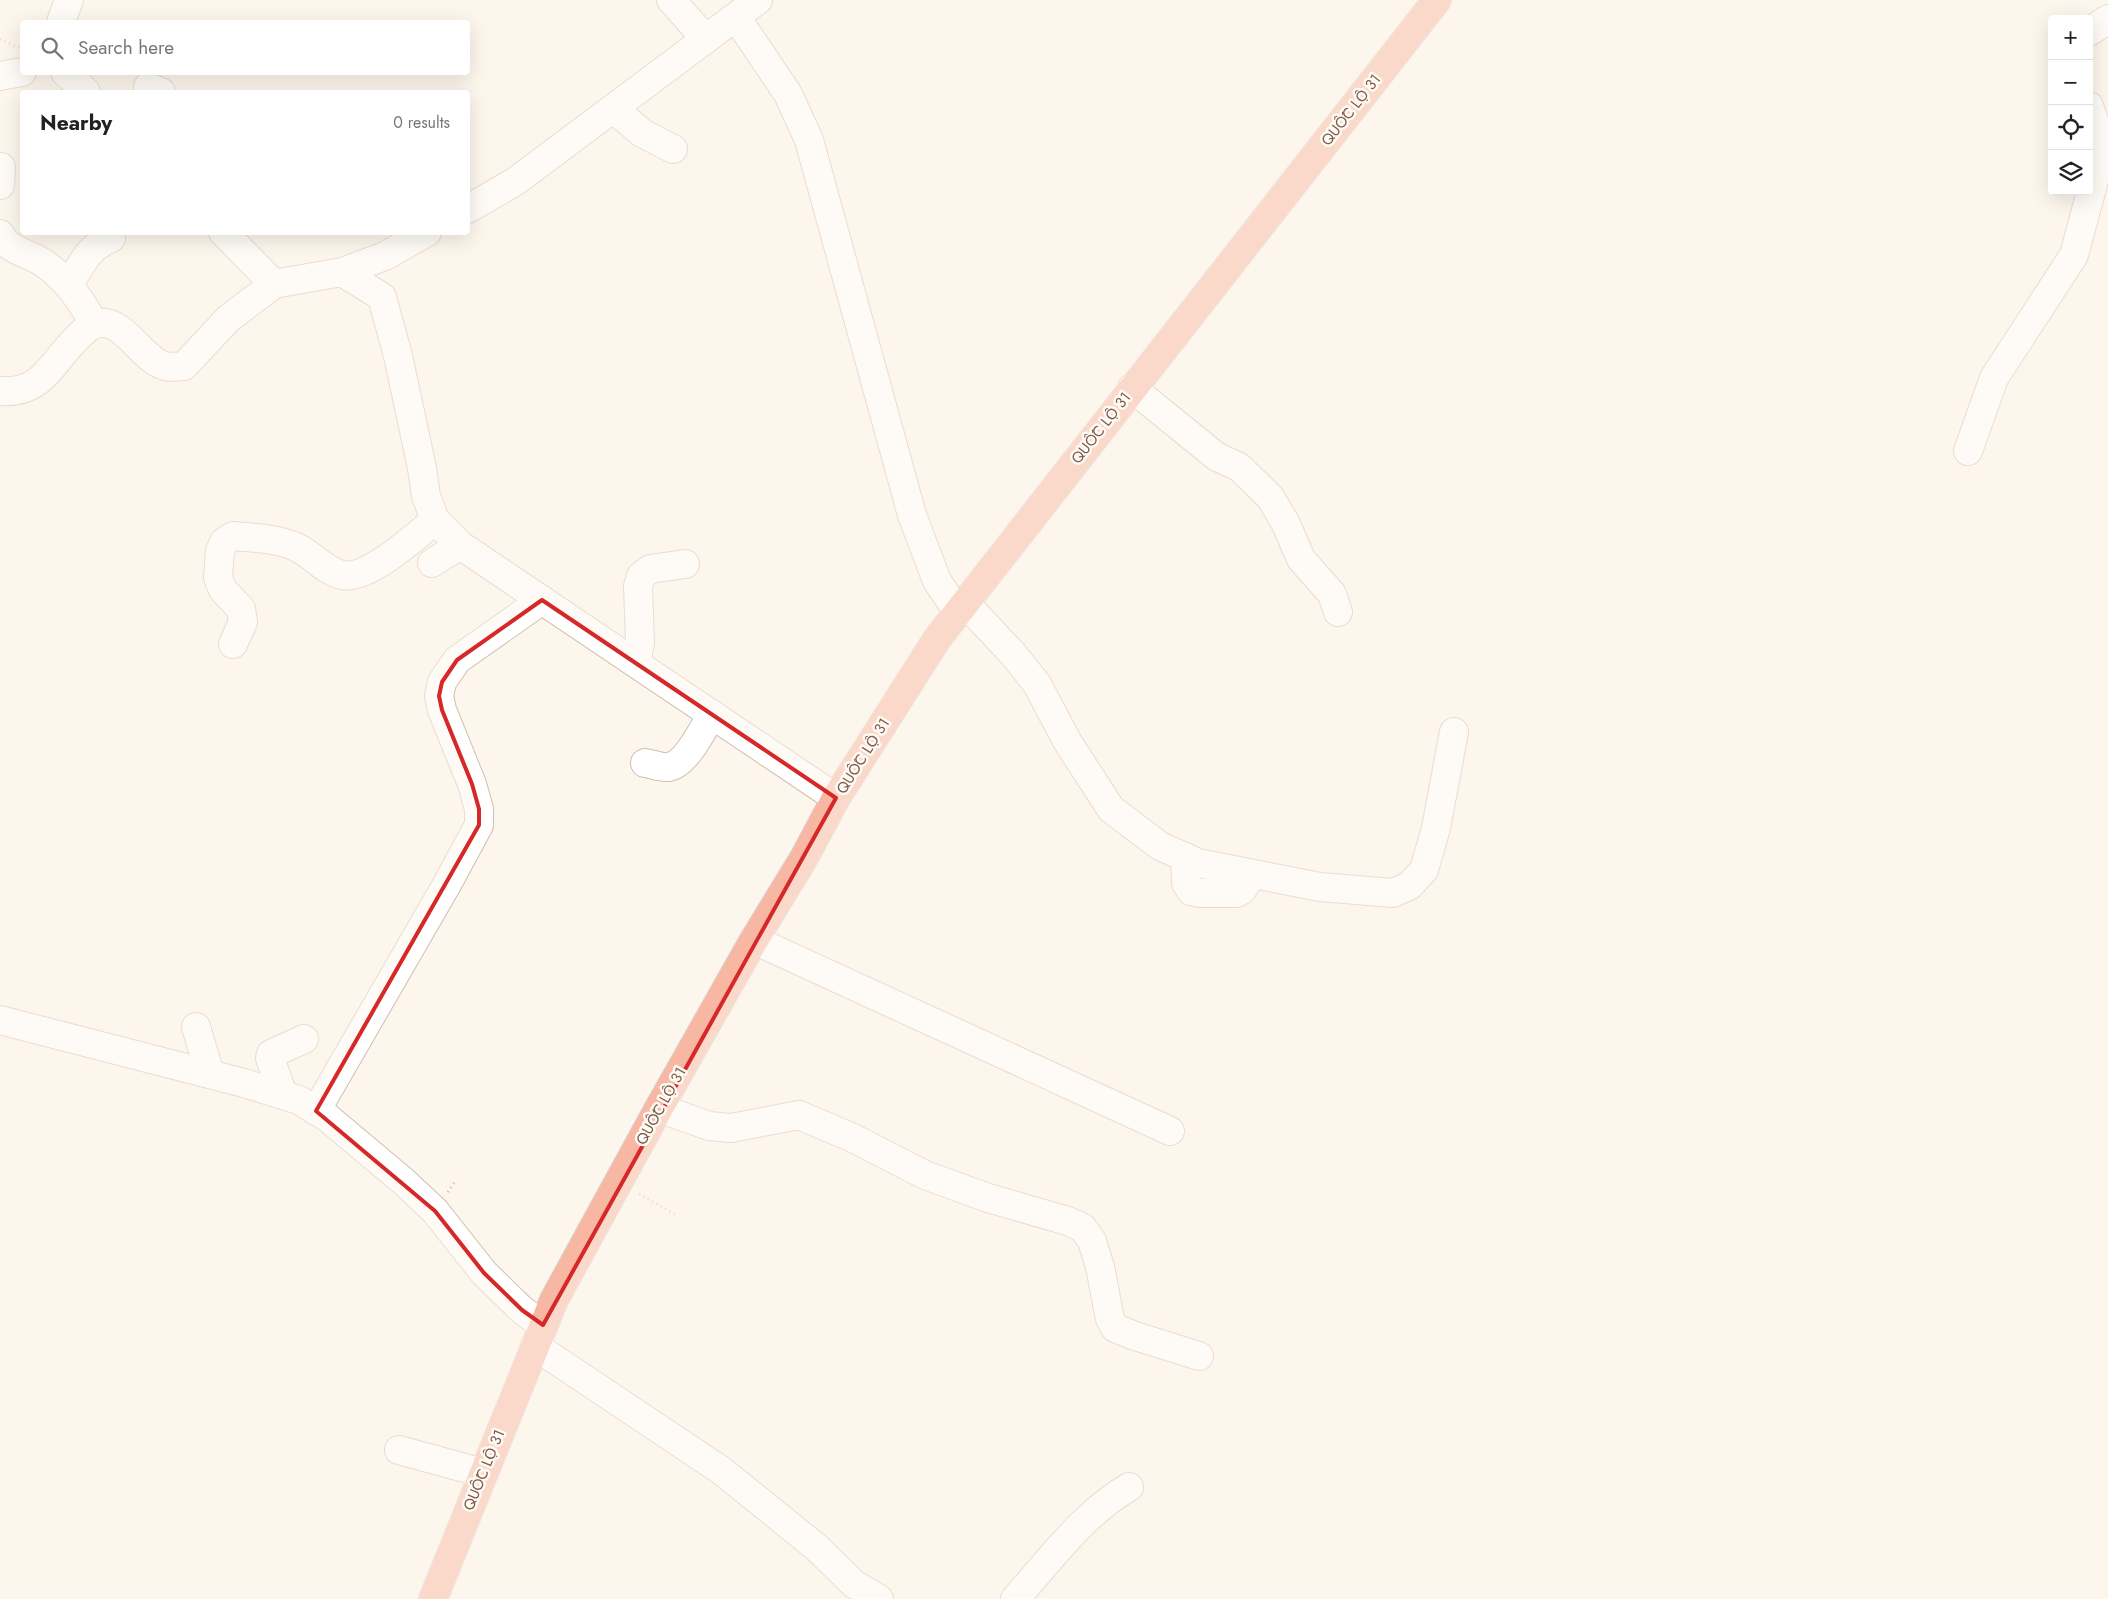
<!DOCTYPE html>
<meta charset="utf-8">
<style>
body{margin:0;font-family:Jost,sans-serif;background:#f2f2f2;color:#222}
.controls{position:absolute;right:15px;top:15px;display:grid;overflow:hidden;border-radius:5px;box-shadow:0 5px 20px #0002}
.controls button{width:45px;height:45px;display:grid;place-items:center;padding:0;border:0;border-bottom:1px solid #e0e0e0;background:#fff;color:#222;font:25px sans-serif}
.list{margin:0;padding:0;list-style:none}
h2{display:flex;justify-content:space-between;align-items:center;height:65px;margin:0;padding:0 20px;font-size:21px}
h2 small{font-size:16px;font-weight:400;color:#767676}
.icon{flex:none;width:28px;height:28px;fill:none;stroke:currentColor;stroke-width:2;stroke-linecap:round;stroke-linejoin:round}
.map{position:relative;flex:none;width:2108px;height:1599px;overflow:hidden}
.search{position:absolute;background:#fff;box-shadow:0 5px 20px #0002;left:20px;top:20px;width:450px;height:55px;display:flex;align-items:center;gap:12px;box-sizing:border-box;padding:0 18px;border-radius:5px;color:#767676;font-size:19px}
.panel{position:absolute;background:#fff;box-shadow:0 5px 20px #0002;left:20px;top:90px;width:450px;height:145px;border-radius:5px}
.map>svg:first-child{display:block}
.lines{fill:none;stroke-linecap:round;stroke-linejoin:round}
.minor-casing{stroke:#d1beb0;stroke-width:30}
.highway-casing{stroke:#dad1cd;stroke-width:30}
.path{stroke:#d9b8a5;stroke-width:3;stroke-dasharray:1 4;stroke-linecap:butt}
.minor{stroke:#fff;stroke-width:28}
.highway{stroke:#f7b7a3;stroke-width:28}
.marked{fill:none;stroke:#d62828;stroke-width:4;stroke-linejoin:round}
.labels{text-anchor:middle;stroke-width:5;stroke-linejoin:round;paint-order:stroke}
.street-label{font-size:15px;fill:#7a5c4d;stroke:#fffaf3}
</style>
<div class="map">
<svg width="2108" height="1599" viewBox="0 0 2108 1599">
<rect width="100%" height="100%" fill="#fdf6ec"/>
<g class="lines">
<defs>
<g id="minor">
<polyline points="671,0 706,39"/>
<polyline points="736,17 788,94 809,140 912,515 937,581 958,612"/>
<polyline points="61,22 69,0"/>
<polyline points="2089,32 2108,19"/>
<polyline points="65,72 86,92"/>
<polyline points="0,76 22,72"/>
<polyline points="148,87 161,92"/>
<polyline points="614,109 642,133 673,149"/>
<polyline points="0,185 1,167"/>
<polyline points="468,209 516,181 758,0"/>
<polyline points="223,232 274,284"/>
<polyline points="427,232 385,256 342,272 382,297 398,356 422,468 426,496 435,520 460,545 836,798"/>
<path d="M0 234C9 252 30 253 45 264 67 280 81 300 94 324"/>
<path d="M69 285C82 264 87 248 111 238"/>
<polyline points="1132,388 1217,457 1239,467 1270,497 1286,524 1301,559 1332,594 1338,612"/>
<path d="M0 391C43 394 50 364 77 338 82 333 89 326 95 324 121 316 138 353 158 363 166 368 174 367 184 366L228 319 274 284 342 272"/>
<polyline points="1968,451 1994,378 2074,255 2100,158 2101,142 2089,106"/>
<polyline points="432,563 460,545"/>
<polyline points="965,603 1013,654 1037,684 1067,741 1111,809 1160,846 1198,863 1320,887 1393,893 1409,886 1424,870 1436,828 1454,732"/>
<path d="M233 644 243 622 241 609 223 590 218 578 220 551 224 542 233 536C254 538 276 538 296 547 312 554 324 571 342 575 367 581 416 536 435 520"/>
<polyline points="636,663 640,643 638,586 641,576 650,569 685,564"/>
<path d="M645 763C652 764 661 768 668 767 686 765 703 729 712 714"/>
<polyline points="1185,857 1186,883 1191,891 1201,893 1237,893 1242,890 1252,875"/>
<polyline points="754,940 1170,1131"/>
<polyline points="0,1020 244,1083 299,1100 328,1118 403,1181 435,1211 484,1273 522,1310 543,1325"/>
<polyline points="196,1027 210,1074"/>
<polyline points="283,1095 270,1058 271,1054 304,1039"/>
<polyline points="659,1108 709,1126 731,1128 799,1115 853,1138 925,1175 988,1198 1068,1221 1083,1228 1092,1241 1100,1267 1110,1319 1115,1328 1135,1336 1199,1356"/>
<polyline points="316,1111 446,886 479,825 479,809 472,784 442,710 439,696 442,682 457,660 542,600"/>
<polyline points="535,1346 722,1471 816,1547 854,1584 879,1599"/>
<polyline points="399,1450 483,1473"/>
<path d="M1015 1599C1050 1560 1083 1514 1129 1487"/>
</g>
<polyline id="highway" points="433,1599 554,1300 659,1108 754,940 804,858 836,798 937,639 1437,0"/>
</defs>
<use href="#minor" class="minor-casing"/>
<use href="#highway" class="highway-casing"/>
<g class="path">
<polyline points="0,39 20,48"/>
<polyline points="448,1192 456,1180"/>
<polyline points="639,1194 676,1215"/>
</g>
<use href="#minor" class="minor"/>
<use href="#highway" class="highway"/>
</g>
<path d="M0 0H2108V1599H0ZM542 600 836 798 543 1325 522 1310 484 1273 435 1211 316 1111 479 825V809L472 784 442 710 439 696 442 682 457 660Z" fill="#fdf6ec" fill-opacity=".55" fill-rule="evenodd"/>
<path class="marked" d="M542 600 836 798 543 1325 522 1310 484 1273 435 1211 316 1111 479 825V809L472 784 442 710 439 696 442 682 457 660Z"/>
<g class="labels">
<g class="street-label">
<text transform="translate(1351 110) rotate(-52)" y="5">QUỐC LỘ 31</text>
<text transform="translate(1101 428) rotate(-52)" y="5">QUỐC LỘ 31</text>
<text transform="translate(863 756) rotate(-58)" y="5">QUỐC LỘ 31</text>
<text transform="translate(661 1106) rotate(-61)" y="5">QUỐC LỘ 31</text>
<text transform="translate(484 1470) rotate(-68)" y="5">QUỐC LỘ 31</text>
</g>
</g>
</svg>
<div class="controls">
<button>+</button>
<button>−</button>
<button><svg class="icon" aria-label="locate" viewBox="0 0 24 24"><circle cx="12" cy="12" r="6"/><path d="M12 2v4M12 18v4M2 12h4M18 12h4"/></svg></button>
<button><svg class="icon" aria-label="layers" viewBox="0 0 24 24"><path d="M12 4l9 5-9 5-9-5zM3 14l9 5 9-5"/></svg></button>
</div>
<div class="search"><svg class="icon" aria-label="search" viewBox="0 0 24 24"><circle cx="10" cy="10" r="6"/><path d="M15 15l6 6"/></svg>Search here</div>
<section class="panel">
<h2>Nearby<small>0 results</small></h2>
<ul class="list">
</ul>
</section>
</div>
